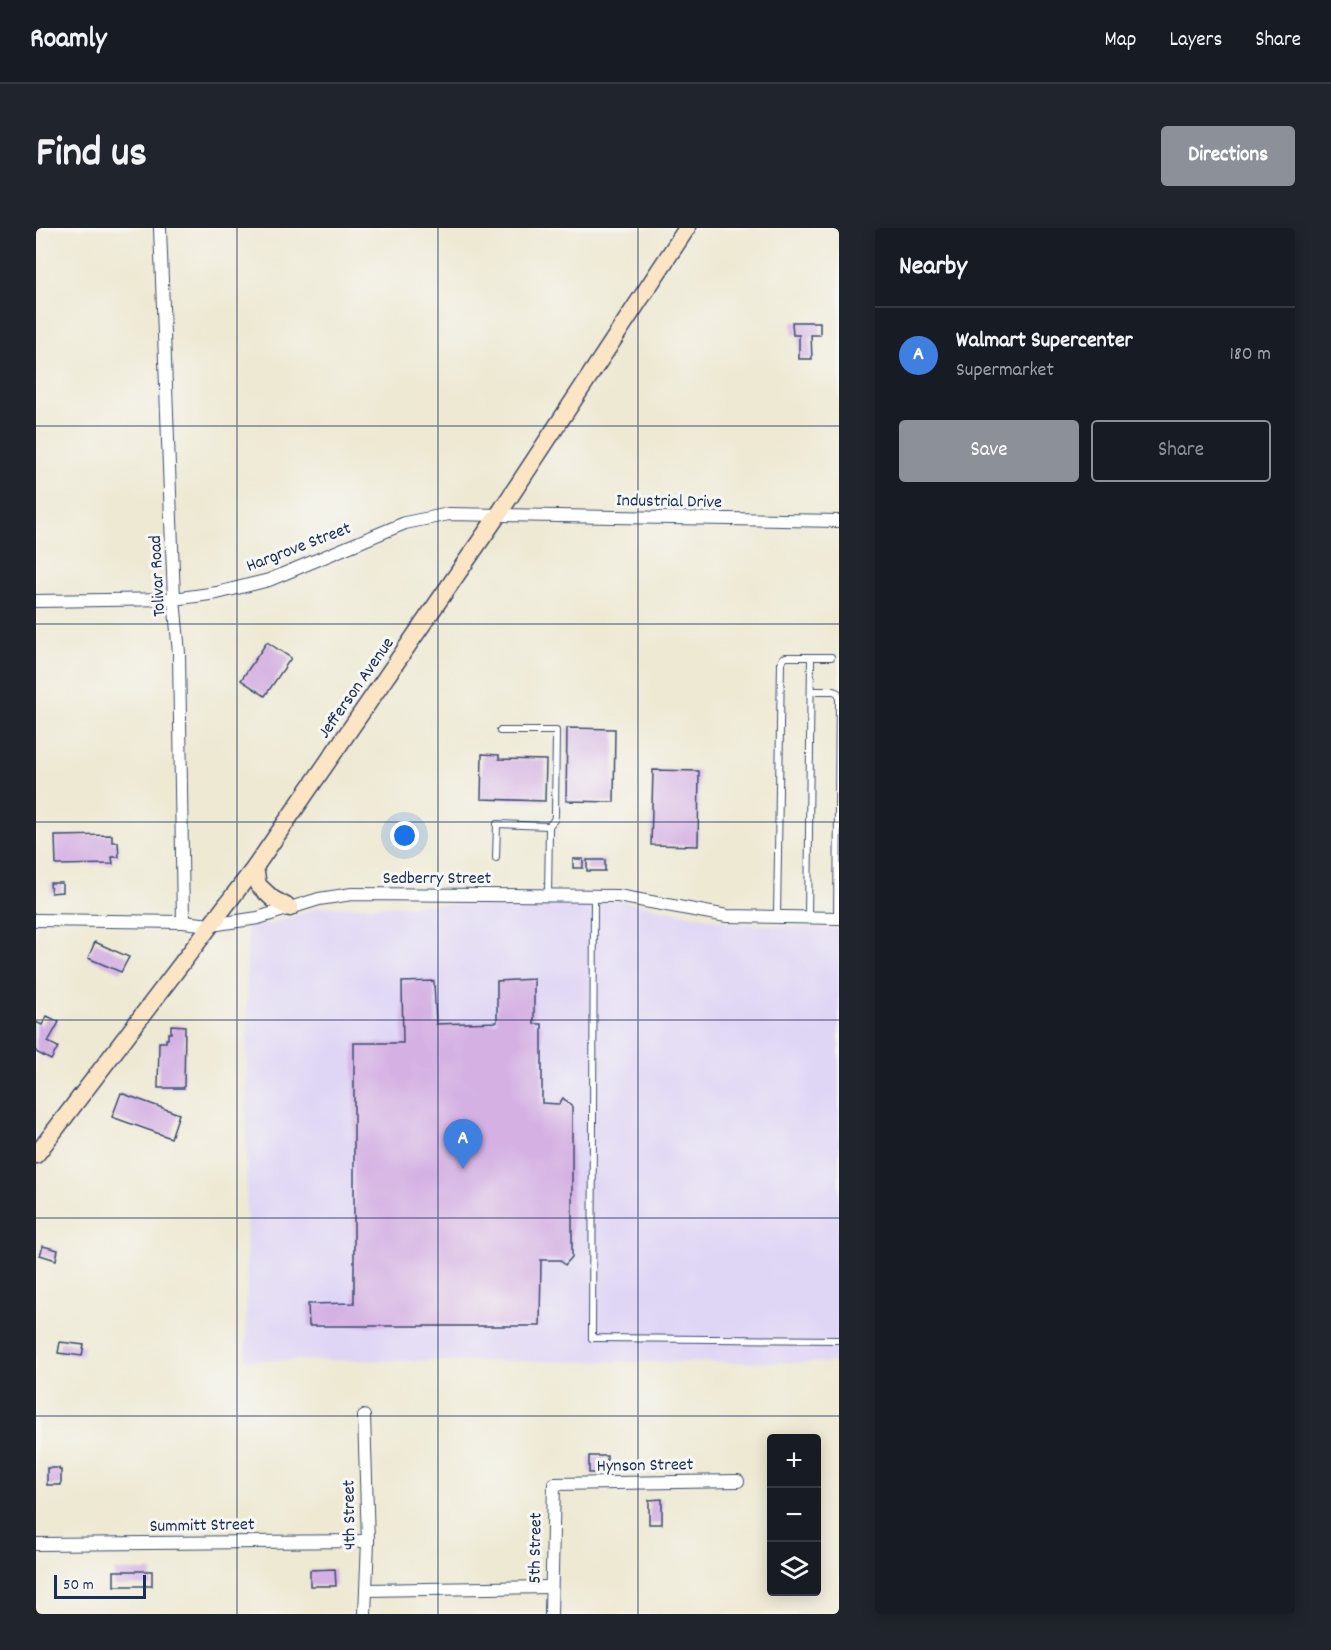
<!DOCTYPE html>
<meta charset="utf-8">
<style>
body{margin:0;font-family:Dekko,sans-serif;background:#20242c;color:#f1f3f6}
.controls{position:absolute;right:18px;bottom:18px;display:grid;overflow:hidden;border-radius:6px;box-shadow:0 3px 15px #0003}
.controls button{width:54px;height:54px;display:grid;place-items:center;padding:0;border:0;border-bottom:2px solid #363941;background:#171b24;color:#f1f3f6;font:30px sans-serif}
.scale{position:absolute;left:18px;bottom:15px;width:92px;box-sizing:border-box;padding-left:6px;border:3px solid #1b2f5e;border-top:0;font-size:16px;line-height:21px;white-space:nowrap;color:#1b2f5e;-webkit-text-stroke:4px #f6f6f2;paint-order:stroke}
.you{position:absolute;left:369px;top:608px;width:21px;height:21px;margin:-15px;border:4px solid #fff;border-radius:50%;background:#1a73e8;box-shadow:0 0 0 9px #1a73e833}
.badge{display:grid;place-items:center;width:39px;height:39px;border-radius:50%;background:#8c9099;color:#fff;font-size:20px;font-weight:700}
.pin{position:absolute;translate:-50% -50px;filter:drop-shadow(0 2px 3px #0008)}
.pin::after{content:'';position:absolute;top:32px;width:21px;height:18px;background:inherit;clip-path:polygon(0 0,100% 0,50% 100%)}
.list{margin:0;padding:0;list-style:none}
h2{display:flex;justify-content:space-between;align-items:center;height:78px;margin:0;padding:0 24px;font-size:26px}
h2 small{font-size:20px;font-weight:400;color:#9ea1a6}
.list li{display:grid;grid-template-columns:39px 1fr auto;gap:18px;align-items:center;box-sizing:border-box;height:96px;padding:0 24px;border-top:2px solid #363941}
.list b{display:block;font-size:22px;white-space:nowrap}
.list p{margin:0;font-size:20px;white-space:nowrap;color:#9ea1a6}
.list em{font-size:20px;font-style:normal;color:#9ea1a6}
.actions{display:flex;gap:12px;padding:18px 24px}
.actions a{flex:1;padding:14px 0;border:2px solid #8c9099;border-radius:6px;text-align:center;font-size:21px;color:#8c9099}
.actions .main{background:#8c9099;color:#fff}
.icon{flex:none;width:33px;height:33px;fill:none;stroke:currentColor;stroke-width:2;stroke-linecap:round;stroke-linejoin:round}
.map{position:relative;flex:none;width:803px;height:1386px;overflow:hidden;border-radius:6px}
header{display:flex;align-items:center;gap:36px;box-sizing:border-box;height:84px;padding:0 30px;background:#171b24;border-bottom:2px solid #363941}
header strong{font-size:28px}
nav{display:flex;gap:33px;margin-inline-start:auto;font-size:21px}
.intro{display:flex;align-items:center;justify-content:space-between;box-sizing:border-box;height:144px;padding:0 36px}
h1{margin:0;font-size:42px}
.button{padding:15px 27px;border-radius:6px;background:#8c9099;color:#fff;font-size:21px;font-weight:700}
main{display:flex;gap:36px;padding:0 36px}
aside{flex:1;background:#171b24;border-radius:6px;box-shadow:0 3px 15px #0003}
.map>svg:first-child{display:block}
.built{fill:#dfd5f5}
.building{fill:#d4b0e3}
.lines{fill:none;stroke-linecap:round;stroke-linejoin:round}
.lane-casing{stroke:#3b4b70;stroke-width:8}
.street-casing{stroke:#3b4b70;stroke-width:14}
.secondary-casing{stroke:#3b4b70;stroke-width:19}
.lane{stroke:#fff;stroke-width:6}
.street{stroke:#fff;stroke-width:12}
.secondary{stroke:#fce5c4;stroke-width:16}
.grid{fill:none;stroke:#1b2f5e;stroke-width:1.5;stroke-opacity:0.55}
.labels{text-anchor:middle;stroke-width:6;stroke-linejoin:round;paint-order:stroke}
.street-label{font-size:18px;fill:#1b2f5e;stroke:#f6f6f2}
</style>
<header>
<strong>Roamly</strong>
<nav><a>Map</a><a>Layers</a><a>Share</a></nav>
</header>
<div class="intro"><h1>Find us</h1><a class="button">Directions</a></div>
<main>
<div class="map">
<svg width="803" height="1386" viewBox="0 0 803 1386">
<rect width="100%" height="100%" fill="#f6f6f2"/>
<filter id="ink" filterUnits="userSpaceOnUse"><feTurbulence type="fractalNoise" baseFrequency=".0167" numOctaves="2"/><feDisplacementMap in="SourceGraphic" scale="12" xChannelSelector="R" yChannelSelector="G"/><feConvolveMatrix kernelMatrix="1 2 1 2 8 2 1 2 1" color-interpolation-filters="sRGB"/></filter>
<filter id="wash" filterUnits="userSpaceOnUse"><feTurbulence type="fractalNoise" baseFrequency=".008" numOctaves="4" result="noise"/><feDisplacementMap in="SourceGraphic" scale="24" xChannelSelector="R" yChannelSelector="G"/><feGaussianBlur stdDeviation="1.35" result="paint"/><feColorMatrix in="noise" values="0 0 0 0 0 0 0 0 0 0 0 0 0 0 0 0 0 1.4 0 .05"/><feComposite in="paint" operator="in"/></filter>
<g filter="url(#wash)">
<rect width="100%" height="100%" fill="#eee9d3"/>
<polygon class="built" points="586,673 697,695 803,701 803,1135 210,1132 211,698 233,697 282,679"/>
<g id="blocks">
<g class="building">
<polygon points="756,94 784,94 784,107 775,107 776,131 763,131 763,107 757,107"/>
<polygon points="231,414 255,430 229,468 205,452"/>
<polygon points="531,500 579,501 578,574 530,573"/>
<polygon points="446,526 463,527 463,531 510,532 509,573 445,571"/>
<polygon points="617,542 663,543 662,618 615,617"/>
<polygon points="76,607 76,614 82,614 83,629 76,629 77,636 20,637 19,608"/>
<rect x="537" y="631" width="10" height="9"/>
<rect x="551" y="632" width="18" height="11"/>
<polygon points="14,655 26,655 26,664 15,665"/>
<polygon points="59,714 93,729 85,744 52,730"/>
<polygon points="498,751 498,796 506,796 506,875 523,876 527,870 536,879 536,1029 529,1037 524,1032 505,1032 504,1098 273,1098 272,1076 318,1075 318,815 367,815 366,754 398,753 400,796 461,794 461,753"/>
<polygon points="11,788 23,794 12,814 22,819 15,832 0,824 0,794 6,797"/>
<polygon points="135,797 149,798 148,860 122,860 123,814 130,814 130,811 132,811 132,805 135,805"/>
<polygon points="85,865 143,886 135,910 76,889"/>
<polygon points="7,1018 22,1022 20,1032 4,1027"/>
<polygon points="24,1114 48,1117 46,1128 22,1125"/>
<rect x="553" y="1228" width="18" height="17"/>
<polygon points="11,1240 23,1240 23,1242 25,1242 25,1257 11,1257"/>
<polygon points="626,1271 626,1296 613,1296 613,1272"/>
<polygon points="299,1341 300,1358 274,1358 274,1342"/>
<rect x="78" y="1343" width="38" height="15"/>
</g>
</g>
</g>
<g filter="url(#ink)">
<use href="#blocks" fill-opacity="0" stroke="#3b4b70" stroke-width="1.5"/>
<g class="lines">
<defs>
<g id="lane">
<polyline points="775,429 795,429"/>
<polyline points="775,463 798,463 802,465 803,469 801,690"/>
<polyline points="464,503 520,503 519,587 518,592 513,598 512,667"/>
<polyline points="460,630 461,596 513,598"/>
<polyline points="558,668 556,1110 803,1112"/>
<polyline points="741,688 745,435 747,430 751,429 775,429 772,690"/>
</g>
<g id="street">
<polyline points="124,0 138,371 143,425 147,694"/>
<polyline points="0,373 138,371 181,365 233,352 369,295 413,286 803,293"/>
<polyline points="0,692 147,694 175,697 222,690 283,671 316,666 582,668 691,688 803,690"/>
<polyline points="328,1188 332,1313 329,1386"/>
<polyline points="0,1316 332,1313"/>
<polyline points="330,1362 515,1359"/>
<polyline points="515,1386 518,1256 702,1253"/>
</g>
<g id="secondary">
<polyline points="219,639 222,657 237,671 254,680"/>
<polyline points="0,927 219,639 462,287 651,0"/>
</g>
</defs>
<use href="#lane" class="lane-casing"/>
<use href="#street" class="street-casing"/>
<use href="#secondary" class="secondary-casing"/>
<use href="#lane" class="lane"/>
<use href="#street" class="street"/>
<use href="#secondary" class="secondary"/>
</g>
</g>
<path class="grid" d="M201 0V1386M402 0V1386M602 0V1386M0 198H803M0 396H803M0 594H803M0 792H803M0 990H803M0 1188H803"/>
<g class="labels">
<g class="street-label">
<text transform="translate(633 272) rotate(1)" y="6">Industrial Drive</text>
<text transform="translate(262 318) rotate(-21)" y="6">Hargrove Street</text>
<text transform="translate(120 348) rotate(-93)" y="6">Tolivar Road</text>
<text transform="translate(319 459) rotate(-55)" y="6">Jefferson Avenue</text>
<text x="401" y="655">Sedberry Street</text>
<text transform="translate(609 1236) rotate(-1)" y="6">Hynson Street</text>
<text transform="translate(312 1287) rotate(-91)" y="6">4th Street</text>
<text transform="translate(166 1296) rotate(-1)" y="6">Summitt Street</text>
<text transform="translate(498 1320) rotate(-89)" y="6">5th Street</text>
</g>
</g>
</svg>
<div class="controls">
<button>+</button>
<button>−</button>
<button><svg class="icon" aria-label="layers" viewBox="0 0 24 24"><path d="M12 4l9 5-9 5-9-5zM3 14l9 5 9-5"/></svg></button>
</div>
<div class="scale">50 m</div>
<div class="you"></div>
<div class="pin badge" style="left:427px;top:941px;background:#3f7fe0">A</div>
</div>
<aside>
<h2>Nearby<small></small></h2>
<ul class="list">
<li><span class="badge" style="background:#3f7fe0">A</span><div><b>Walmart Supercenter</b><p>Supermarket</p></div><em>180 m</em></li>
</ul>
<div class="actions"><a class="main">Save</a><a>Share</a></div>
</aside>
</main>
